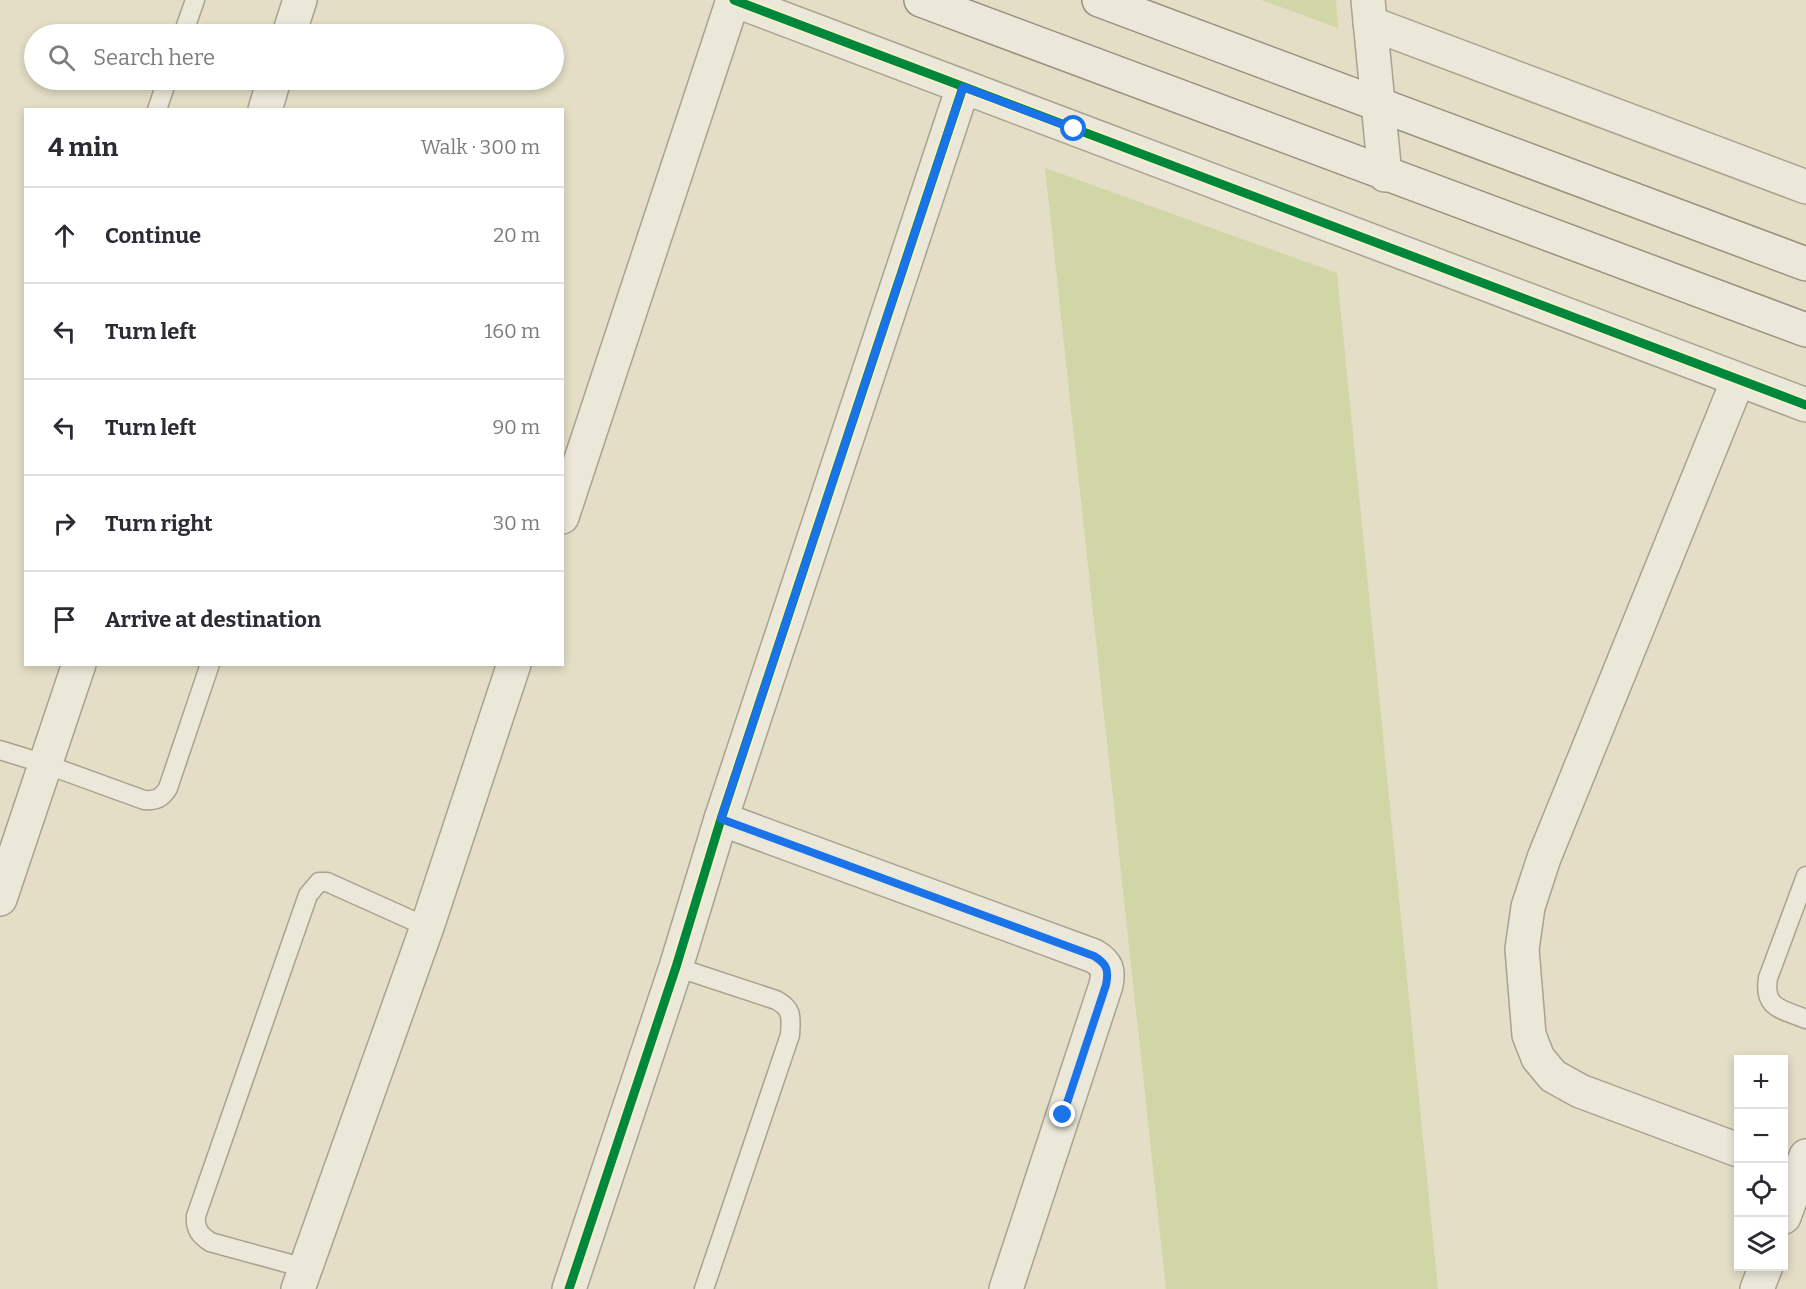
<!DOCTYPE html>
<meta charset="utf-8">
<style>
body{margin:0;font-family:Bitter,serif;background:#f7f7f7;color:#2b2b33}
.controls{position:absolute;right:18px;bottom:18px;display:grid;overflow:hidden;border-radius:0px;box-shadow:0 3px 9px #0003}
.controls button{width:54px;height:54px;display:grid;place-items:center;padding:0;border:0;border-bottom:2px solid #e1e1e2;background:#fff;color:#2b2b33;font:30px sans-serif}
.stop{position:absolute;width:18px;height:18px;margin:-14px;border:4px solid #1a73e8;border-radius:50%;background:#fff}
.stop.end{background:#1a73e8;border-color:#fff;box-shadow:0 2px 6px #0008}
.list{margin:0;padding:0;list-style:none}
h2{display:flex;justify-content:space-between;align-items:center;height:78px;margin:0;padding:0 24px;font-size:26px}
h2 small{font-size:20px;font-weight:400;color:#7c7c81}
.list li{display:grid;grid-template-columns:39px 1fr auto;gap:18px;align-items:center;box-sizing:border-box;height:96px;padding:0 24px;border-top:2px solid #e1e1e2}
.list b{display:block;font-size:22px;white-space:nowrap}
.list em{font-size:20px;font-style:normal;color:#7c7c81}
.icon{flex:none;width:33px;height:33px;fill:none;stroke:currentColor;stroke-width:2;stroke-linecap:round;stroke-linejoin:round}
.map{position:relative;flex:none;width:1806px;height:1289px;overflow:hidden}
.search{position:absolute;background:#fff;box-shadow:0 3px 9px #0003;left:24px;top:24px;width:540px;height:66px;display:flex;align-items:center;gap:15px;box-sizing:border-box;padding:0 21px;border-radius:33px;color:#7c7c81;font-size:22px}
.panel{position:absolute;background:#fff;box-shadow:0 3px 9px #0003;left:24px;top:108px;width:540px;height:558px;border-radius:0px}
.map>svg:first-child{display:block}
.green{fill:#d1d6a6}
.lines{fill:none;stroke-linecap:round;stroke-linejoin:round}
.lane-casing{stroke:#a8a290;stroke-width:21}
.street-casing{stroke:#a8a290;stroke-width:36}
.secondary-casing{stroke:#989180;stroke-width:36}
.lane{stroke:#ebe7d9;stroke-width:18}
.street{stroke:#ebe7d9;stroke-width:33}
.secondary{stroke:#ebe7d9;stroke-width:33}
.cycleway-casing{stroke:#f8efc9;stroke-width:13}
.cycleway{stroke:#00873e;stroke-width:9}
.route{stroke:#1a73e8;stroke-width:8}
</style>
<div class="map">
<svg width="1806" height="1289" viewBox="0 0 1806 1289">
<rect width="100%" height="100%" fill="#e4dec6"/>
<g class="green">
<polygon points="1261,0 1336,0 1338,28"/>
<polygon points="1045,168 1337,273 1438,1289 1166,1289"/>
</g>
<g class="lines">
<defs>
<g id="lane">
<polyline points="183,34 195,0"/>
<polyline points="157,110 167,80"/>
<path d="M0 750 45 764 144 800C156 801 162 798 168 788L210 664"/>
<path d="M1806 876 1768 978C1763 1009 1782 1009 1806 1019"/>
<path d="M676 967 776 1000C793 1009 791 1017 790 1035L704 1289"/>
<path d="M305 1268 210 1242C199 1234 195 1229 196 1216L308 895 319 882H327L427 927"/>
</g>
<g id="street">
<polyline points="734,0 1806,405"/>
<polyline points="1368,0 1385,175"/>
<polyline points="1370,23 1806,187"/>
<polyline points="289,34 300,0"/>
<polyline points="265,110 274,80"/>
<polyline points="1738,380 1544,858 1528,907 1522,949 1529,1035 1538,1058 1553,1076 1580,1091 1738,1150"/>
<polyline points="562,517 733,0"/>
<path d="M721 819 1094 956C1107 964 1109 970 1106 985L1006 1289"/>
<polyline points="0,899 79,664"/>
<polyline points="1784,1217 1806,1156"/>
<polyline points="298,1289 427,927 514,664"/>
<polyline points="569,1289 676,967 721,819 963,87"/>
<polyline points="1757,1289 1766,1266"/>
</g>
<g id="secondary">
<polyline points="921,0 1806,330"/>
<polyline points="1099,0 1806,264"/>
</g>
</defs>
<use href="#lane" class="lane-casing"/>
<use href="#street" class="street-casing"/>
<use href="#secondary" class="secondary-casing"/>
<use href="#lane" class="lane"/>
<use href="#street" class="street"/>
<use href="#secondary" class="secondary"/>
<defs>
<g id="cycleway">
<polyline points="734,0 1806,405"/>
<polyline points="569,1289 676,967 721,819 963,87"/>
</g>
</defs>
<use href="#cycleway" class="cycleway-casing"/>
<use href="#cycleway" class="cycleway"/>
</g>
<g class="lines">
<path class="route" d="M1063 1115 1106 985C1109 970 1107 964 1094 956L721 819 963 87 1074 129"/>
</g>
</svg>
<div class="controls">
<button>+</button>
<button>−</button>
<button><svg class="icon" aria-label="locate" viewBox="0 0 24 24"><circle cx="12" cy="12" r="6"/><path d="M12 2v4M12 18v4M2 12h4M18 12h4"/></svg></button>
<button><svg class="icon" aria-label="layers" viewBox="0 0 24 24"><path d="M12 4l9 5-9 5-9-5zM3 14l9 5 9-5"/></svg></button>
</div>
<div class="stop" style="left:1074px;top:129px"></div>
<div class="stop end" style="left:1063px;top:1115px"></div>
<div class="search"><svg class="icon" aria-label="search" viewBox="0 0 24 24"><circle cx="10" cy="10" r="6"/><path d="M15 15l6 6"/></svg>Search here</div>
<section class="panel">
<h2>4 min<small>Walk · 300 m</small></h2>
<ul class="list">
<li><svg class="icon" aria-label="ahead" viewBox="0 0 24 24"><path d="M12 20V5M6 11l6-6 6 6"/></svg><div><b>Continue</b></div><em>20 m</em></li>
<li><svg class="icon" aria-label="left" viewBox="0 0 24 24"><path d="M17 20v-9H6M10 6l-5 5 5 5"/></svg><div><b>Turn left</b></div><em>160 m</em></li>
<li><svg class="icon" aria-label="left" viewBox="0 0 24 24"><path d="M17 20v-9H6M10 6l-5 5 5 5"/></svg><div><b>Turn left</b></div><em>90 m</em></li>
<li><svg class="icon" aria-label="right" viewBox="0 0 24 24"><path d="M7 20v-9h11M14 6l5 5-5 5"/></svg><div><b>Turn right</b></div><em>30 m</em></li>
<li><svg class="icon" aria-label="arrive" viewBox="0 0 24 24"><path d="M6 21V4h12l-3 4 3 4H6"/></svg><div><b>Arrive at destination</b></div></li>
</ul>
</section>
</div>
